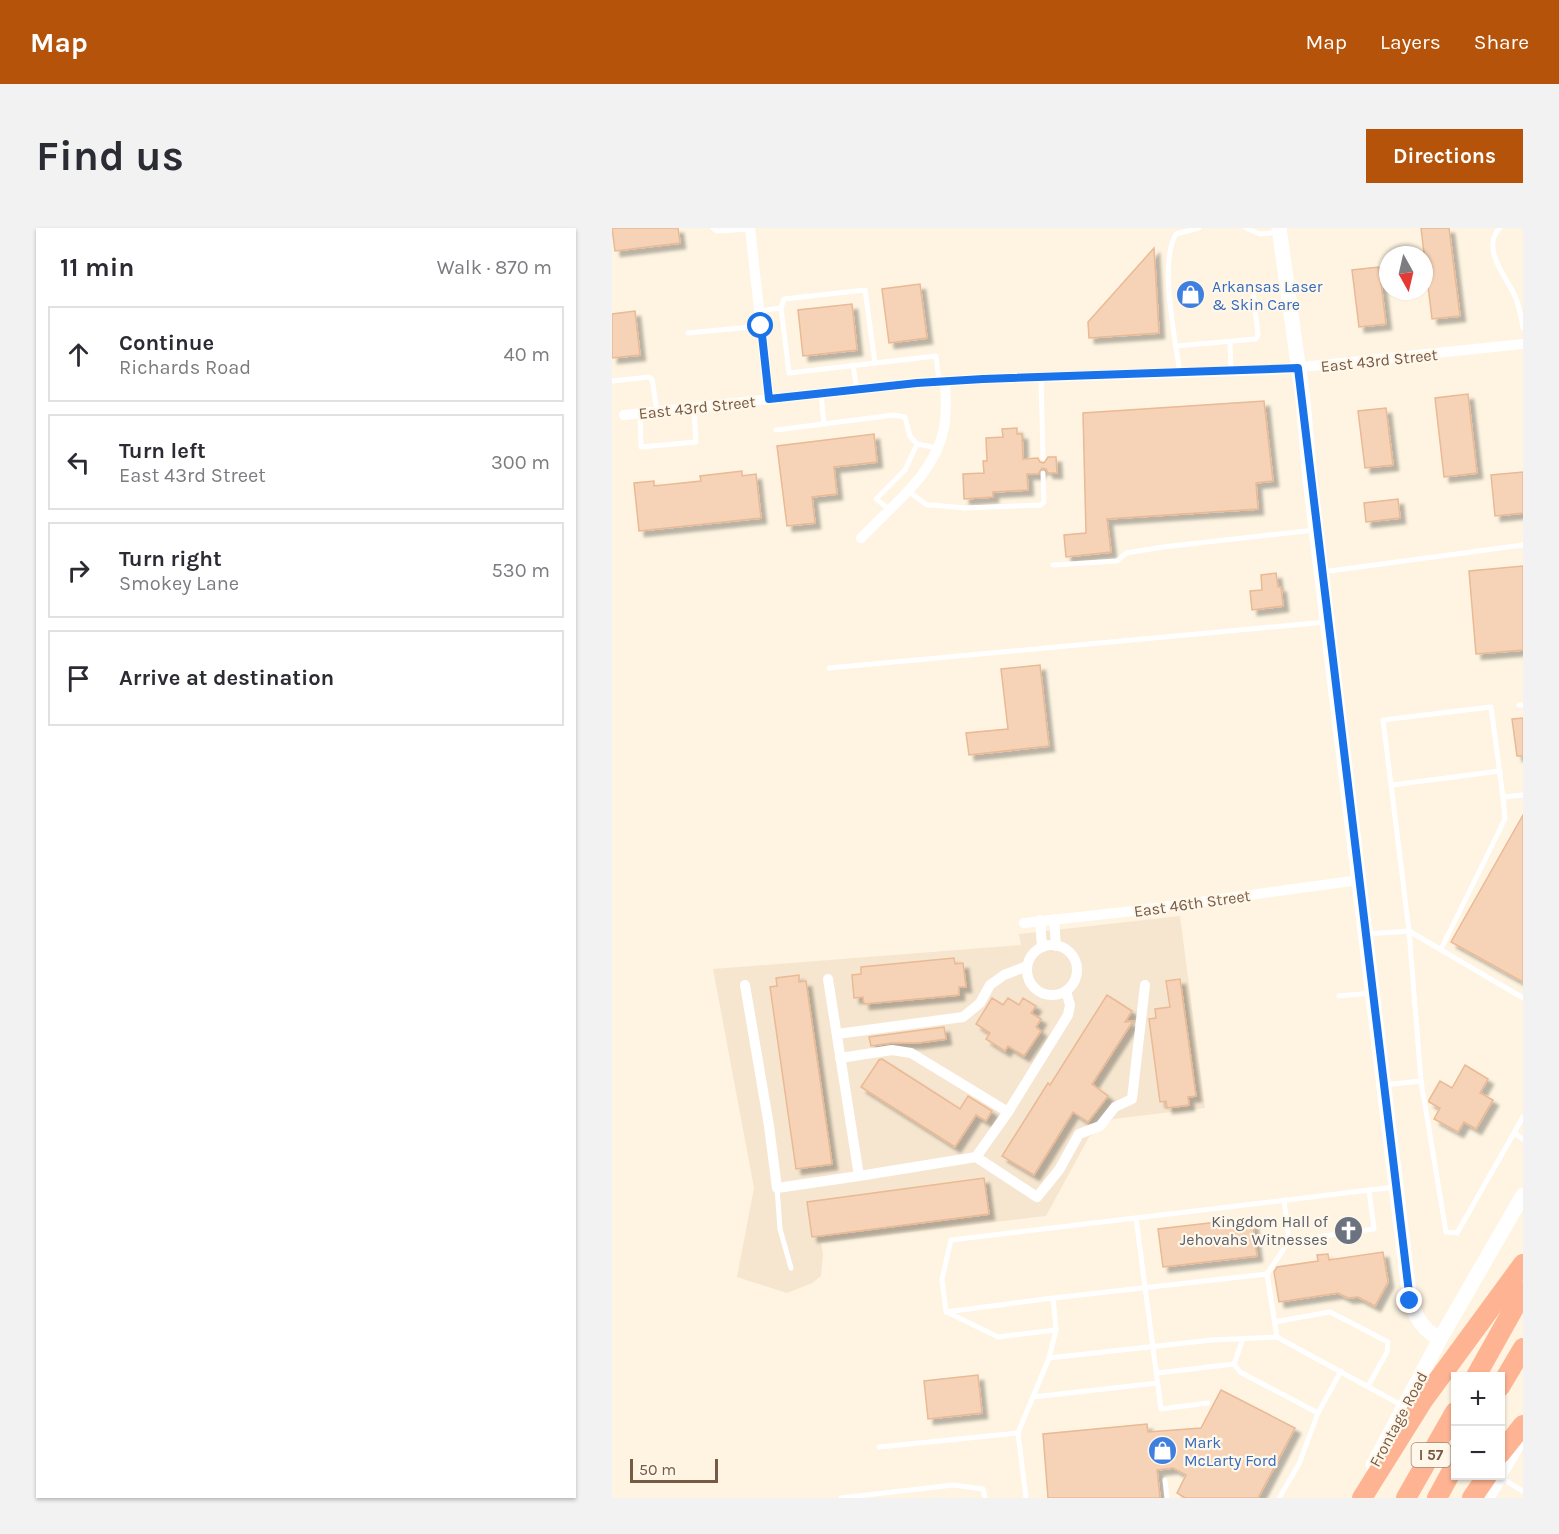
<!DOCTYPE html>
<meta charset="utf-8">
<style>
body{margin:0;font-family:Karla,sans-serif;background:#f2f2f3;color:#2b2b33}
.controls{position:absolute;right:18px;bottom:18px;display:grid;overflow:hidden;border-radius:0px;box-shadow:0 2px 4px #0004}
.controls button{width:54px;height:54px;display:grid;place-items:center;padding:0;border:0;border-bottom:2px solid #e1e1e2;background:#fff;color:#2b2b33;font:30px sans-serif}
.compass{position:absolute;left:767px;top:18px;width:54px;height:54px;border-radius:50%;background:#fff;box-shadow:0 2px 4px #0004;rotate:172deg}
.scale{position:absolute;left:18px;bottom:15px;width:88px;box-sizing:border-box;padding-left:6px;border:3px solid #775a46;border-top:0;font-size:16px;line-height:21px;white-space:nowrap;color:#775a46;-webkit-text-stroke:4px #fff7e9;paint-order:stroke}
.stop{position:absolute;width:18px;height:18px;margin:-14px;border:4px solid #1a73e8;border-radius:50%;background:#fff}
.stop.end{background:#1a73e8;border-color:#fff;box-shadow:0 2px 6px #0008}
.list{margin:0;padding:0;list-style:none}
h2{display:flex;justify-content:space-between;align-items:center;height:78px;margin:0;padding:0 24px;font-size:26px}
h2 small{font-size:20px;font-weight:400;color:#7c7c81}
.list li{display:grid;grid-template-columns:39px 1fr auto;gap:18px;align-items:center;box-sizing:border-box;height:96px;margin:0 12px 12px;padding:0 12px;border:2px solid #e1e1e2;border-radius:0px}
.list b{display:block;font-size:22px;white-space:nowrap}
.list p{margin:0;font-size:20px;white-space:nowrap;color:#7c7c81}
.list em{font-size:20px;font-style:normal;color:#7c7c81}
.icon{flex:none;width:33px;height:33px;fill:none;stroke:currentColor;stroke-width:2;stroke-linecap:round;stroke-linejoin:round}
.map{position:relative;flex:none;width:911px;height:1270px;overflow:hidden;border-radius:0px}
header{display:flex;align-items:center;gap:36px;box-sizing:border-box;height:84px;padding:0 30px;background:#b45309;color:#fff}
header strong{font-size:28px}
nav{display:flex;gap:33px;margin-inline-start:auto;font-size:21px}
.intro{display:flex;align-items:center;justify-content:space-between;box-sizing:border-box;height:144px;padding:0 36px}
h1{margin:0;font-size:42px}
.button{padding:15px 27px;border-radius:0px;background:#b45309;color:#fff;font-size:21px;font-weight:700}
main{display:flex;gap:36px;padding:0 36px}
aside{flex:1;background:#fff;border-radius:0px;box-shadow:0 2px 4px #0004}
.map>svg:first-child{display:block}
.residential{fill:#f6e6cf}
.building{fill:#f6d3b6;stroke:#eab995;stroke-width:1.5;filter:url(#shadow)}
.lines{fill:none;stroke-linecap:round;stroke-linejoin:round}
.lane{stroke:#fff;stroke-width:5}
.street{stroke:#fff;stroke-width:10}
.secondary{stroke:#fff;stroke-width:15}
.highway{stroke:#feb392;stroke-width:20}
.route{stroke:#1a73e8;stroke-width:8}
.labels{text-anchor:middle;stroke-width:4.5;stroke-linejoin:round;paint-order:stroke}
.shield{fill:#fff7e9;stroke:#a08977;stroke-width:1.5}
.shield-label{font-size:15px;font-weight:bold;fill:#775a46}
.shop-label{font-size:16px;fill:#366cbe;stroke:#fff7e9;text-anchor:start}
.street-label{font-size:16px;fill:#775a46;stroke:#fff7e9}
.worship-label{font-size:16px;fill:#5b616d;stroke:#fff7e9;text-anchor:end}
</style>
<header>
<strong>Map</strong>
<nav><a>Map</a><a>Layers</a><a>Share</a></nav>
</header>
<div class="intro"><h1>Find us</h1><a class="button">Directions</a></div>
<main>
<aside>
<h2>11 min<small>Walk · 870 m</small></h2>
<ul class="list">
<li><svg class="icon" aria-label="ahead" viewBox="0 0 24 24"><path d="M12 20V5M6 11l6-6 6 6"/></svg><div><b>Continue</b><p>Richards Road</p></div><em>40 m</em></li>
<li><svg class="icon" aria-label="left" viewBox="0 0 24 24"><path d="M17 20v-9H6M10 6l-5 5 5 5"/></svg><div><b>Turn left</b><p>East 43rd Street</p></div><em>300 m</em></li>
<li><svg class="icon" aria-label="right" viewBox="0 0 24 24"><path d="M7 20v-9h11M14 6l5 5-5 5"/></svg><div><b>Turn right</b><p>Smokey Lane</p></div><em>530 m</em></li>
<li><svg class="icon" aria-label="arrive" viewBox="0 0 24 24"><path d="M6 21V4h12l-3 4 3 4H6"/></svg><div><b>Arrive at destination</b></div></li>
</ul>
</aside>
<div class="map">
<svg width="911" height="1270" viewBox="0 0 911 1270">
<defs>
<filter id="shadow"><feDropShadow dx="5.5" dy="5.5" stdDeviation="1.5" flood-color="#0004"/></filter>
</defs>
<rect width="100%" height="100%" fill="#fef4e1"/>
<polygon class="residential" points="568,688 593,880 501,891 477,909 434,988 209,1015 211,1026 209,1048 200,1055 175,1065 125,1049 142,960 101,741 409,717 407,706"/>
<g class="building">
<polygon points="0,0 66,0 68,15 3,23"/>
<polygon points="809,0 837,0 848,88 820,91"/>
<polygon points="542,20 547,105 477,110 476,94"/>
<polygon points="767,39 774,96 747,99 740,42"/>
<polygon points="308,56 315,110 277,115 270,61"/>
<polygon points="240,76 245,122 191,128 186,82"/>
<polygon points="23,83 28,127 0,130 0,86"/>
<polygon points="856,166 865,245 832,249 823,170"/>
<polygon points="652,173 661,253 644,255 646,281 495,291 499,324 454,329 452,307 474,305 471,185"/>
<polygon points="774,180 781,237 753,240 746,183"/>
<polygon points="405,200 405,206 410,206 411,231 426,230 428,234 432,235 436,229 444,229 445,245 436,245 434,241 430,240 426,246 415,246 416,262 381,264 381,269 352,271 351,246 372,245 371,233 375,233 374,210 391,209 390,201"/>
<polygon points="262,206 265,234 222,239 225,266 200,269 203,295 175,298 165,218"/>
<polygon points="130,243 130,248 144,246 149,290 27,303 22,255 42,253 42,258 89,253 88,248"/>
<polygon points="911,244 911,285 883,288 879,247"/>
<polygon points="786,271 788,290 754,294 752,275"/>
<polygon points="911,338 911,422 864,426 857,343"/>
<polygon points="664,345 666,359 669,359 671,378 640,382 638,363 650,362 649,347"/>
<polygon points="428,437 437,518 357,527 354,505 396,501 389,441"/>
<polygon points="911,490 911,528 905,528 900,491"/>
<polygon points="911,587 911,754 839,714"/>
<polygon points="342,730 343,736 351,735 354,759 347,759 347,767 252,776 251,769 242,770 240,747 249,746 249,739"/>
<polygon points="187,747 187,754 194,753 220,936 184,941 158,759 165,758 164,750"/>
<polygon points="568,751 584,868 576,869 577,877 555,880 554,873 548,874 537,791 544,790 543,781 558,779 554,753"/>
<polygon points="495,767 520,783 513,794 521,793 480,856 496,868 476,894 461,884 422,947 390,928 436,855 438,857"/>
<polygon points="380,770 391,777 396,770 407,777 411,770 424,778 419,785 429,791 424,799 429,803 412,828 396,818 393,823 374,811 378,805 364,796"/>
<polygon points="332,799 334,811 305,815 279,815 259,818 257,809"/>
<polygon points="270,831 348,881 356,868 380,883 374,893 364,887 343,919 249,859 267,832"/>
<polygon points="853,837 876,851 868,865 881,872 864,901 852,894 846,904 822,891 828,880 817,874 817,872 828,853 840,860"/>
<polygon points="372,950 377,986 200,1009 195,974"/>
<polygon points="640,990 645,1028 551,1039 546,1001"/>
<polygon points="771,1024 776,1054 763,1078 746,1069 736,1070 726,1065 667,1074 662,1044 665,1039 706,1033 705,1027 716,1026 717,1032"/>
<polygon points="366,1147 370,1185 316,1191 312,1153"/>
<polygon points="609,1162 683,1200 646,1270 573,1270 565,1265 574,1247 561,1240 545,1242 548,1270 436,1270 431,1206 535,1196 536,1204 589,1200"/>
</g>
<g class="lines">
<g class="lane">
<polyline points="101,0 105,3 138,1"/>
<polyline points="634,0 648,6 666,4"/>
<path d="M888 0C869 18 892 47 901 64 907 75 909 87 911 100"/>
<polyline points="169,80 172,71 253,62 263,135"/>
<polyline points="147,83 169,80 177,145 324,128 327,154"/>
<polyline points="76,105 149,98"/>
<polyline points="618,114 619,143"/>
<polyline points="564,118 644,111 646,107 641,64 673,61"/>
<polyline points="241,137 245,162"/>
<path d="M568 145C563 111 547 34 564 6L587 0"/>
<polyline points="429,149 431,230"/>
<polyline points="0,153 37,149 40,151 45,183"/>
<polyline points="209,165 212,196"/>
<polyline points="28,185 29,219 84,214 82,179"/>
<polyline points="164,202 282,187 293,189 298,208 305,216 326,220"/>
<polyline points="296,263 315,277 320,277 353,280 429,277 432,274 431,245"/>
<polyline points="277,281 264,271 293,242 305,216"/>
<polyline points="441,337 505,333 514,325 551,319 703,302"/>
<polyline points="710,344 911,317"/>
<polyline points="217,440 714,394"/>
<polyline points="907,477 911,477"/>
<polyline points="780,557 888,543"/>
<polyline points="911,567 891,569 879,479 771,492 797,703 809,853 834,1004 845,1005 902,905 911,911"/>
<polyline points="755,706 797,703 911,770"/>
<polyline points="829,721 893,591 891,569"/>
<polyline points="727,768 759,765"/>
<polyline points="772,857 809,853"/>
<polyline points="902,905 911,889"/>
<polyline points="165,960 168,1001 179,1040"/>
<polyline points="524,990 549,1181 596,1175"/>
<polyline points="677,1013 762,1001 757,962"/>
<polyline points="655,1046 677,1013 672,972"/>
<polyline points="334,1084 330,1051 339,1012 783,959"/>
<polyline points="334,1084 441,1070 655,1046 665,1109"/>
<polyline points="335,1084 386,1109 444,1102"/>
<polyline points="662,1094 718,1084 776,1114 775,1124 756,1158"/>
<polyline points="437,1130 600,1112 665,1109 791,1178"/>
<polyline points="622,1136 628,1144 706,1185"/>
<polyline points="622,1136 631,1111"/>
<polyline points="545,1145 622,1136"/>
<polyline points="421,1169 546,1155"/>
<polyline points="267,1219 406,1205"/>
<polyline points="889,1250 911,1263"/>
<polyline points="553,1252 555,1270"/>
<polyline points="229,1270 341,1257 371,1261 373,1270"/>
<polyline points="414,1270 406,1205 437,1130 444,1102 441,1070"/>
<polyline points="667,1270 687,1236 706,1185 729,1143"/>
</g>
<g class="street">
<polyline points="138,0 157,171"/>
<polyline points="12,187 305,155 371,151 661,142 911,116"/>
<path d="M249 310C280 277 323 247 332 200 335 185 334 169 333 153"/>
<polyline points="442,691 444,718"/>
<polyline points="428,692 430,719"/>
<polyline points="412,695 521,683 747,652"/>
<circle cx="440" cy="742" r="25"/>
<polyline points="216,751 247,948 364,929"/>
<polyline points="133,757 157,898 165,960 247,948"/>
<polyline points="454,763 458,777 456,787 396,884 364,929 425,969 447,942 467,906 488,898 503,879 520,871 533,757"/>
<polyline points="225,806 351,789 368,775 378,757 392,747 415,738"/>
<polyline points="228,830 280,822 299,825 396,884"/>
</g>
<g class="secondary">
<path d="M667 0 691 172 698 252 798 1073C805 1091 811 1102 828 1111"/>
<polyline points="761,1237 828,1111 911,967"/>
<polyline points="888,1246 909,1210"/>
<polyline points="875,1270 888,1248"/>
</g>
<g class="highway">
<polyline points="864,1148 911,1064"/>
<polyline points="888,1159 911,1120"/>
<polyline points="888,1226 911,1197"/>
<polyline points="750,1270 812,1171 911,1036"/>
<polyline points="794,1270 843,1184"/>
<polyline points="825,1270 843,1237"/>
<polyline points="860,1270 875,1248"/>
</g>
</g>
<g class="lines">
<polyline class="route" points="149,98 157,171 305,155 371,151 686,140 798,1073"/>
</g>
<defs>
<symbol id="shop-disc" viewBox="-11 -11 22 22"><circle r="9.5" fill="#3f7fe0" stroke="#fff7e9"/><path d="M-5-2.5h2.3a2.7 3.5 0 0 1 5.4 0H5L5.5 6h-11ZM-1.5-2.5h3a1.5 2.3 0 0 0-3 0Z" fill="#fff"/></symbol>
<symbol id="church-disc" viewBox="-11 -11 22 22"><circle r="9.5" fill="#6b7280" stroke="#fff7e9"/><path d="M-1.2-6h2.4v3.5h3.3v2.4h-3.3V6h-2.4V-.1h-3.3v-2.4h3.3Z" fill="#fff"/></symbol>
</defs>
<g fill-rule="evenodd">
<use href="#shop-disc" x="562" y="50" width="33" height="33"/>
<use href="#church-disc" x="720" y="986" width="33" height="33"/>
<use href="#shop-disc" x="534" y="1206" width="33" height="33"/>
</g>
<g class="labels">
<rect class="shield" x="799.5" y="1215" width="39" height="24" rx="4.5"/>
<g class="shield-label">
<text x="819" y="1232">I 57</text>
</g>
<g class="shop-label">
<text x="600" y="64">Arkansas Laser<tspan x="600" dy="18">&amp; Skin Care</tspan></text>
<text x="572" y="1220">Mark<tspan x="572" dy="18">McLarty Ford</tspan></text>
</g>
<g class="street-label">
<text transform="translate(767 132) rotate(-6)" y="6">East 43rd Street</text>
<text transform="translate(85 179) rotate(-6)" y="6">East 43rd Street</text>
<text transform="translate(580 675) rotate(-8)" y="6">East 46th Street</text>
<text transform="translate(786 1191) rotate(-62)" y="6">Frontage Road</text>
</g>
<g class="worship-label">
<text x="716" y="999">Kingdom Hall of<tspan x="716" dy="18">Jehovahs Witnesses</tspan></text>
</g>
</g>
</svg>
<div class="controls">
<button>+</button>
<button>−</button>
</div>
<svg class="compass" viewBox="-18 -18 36 36"><path d="M0-13l5 13h-10z" fill="#e53935"/><path d="M0 13l5-13h-10z" fill="#7c7c81"/></svg>
<div class="scale">50 m</div>
<div class="stop" style="left:149px;top:98px"></div>
<div class="stop end" style="left:798px;top:1073px"></div>
</div>
</main>
